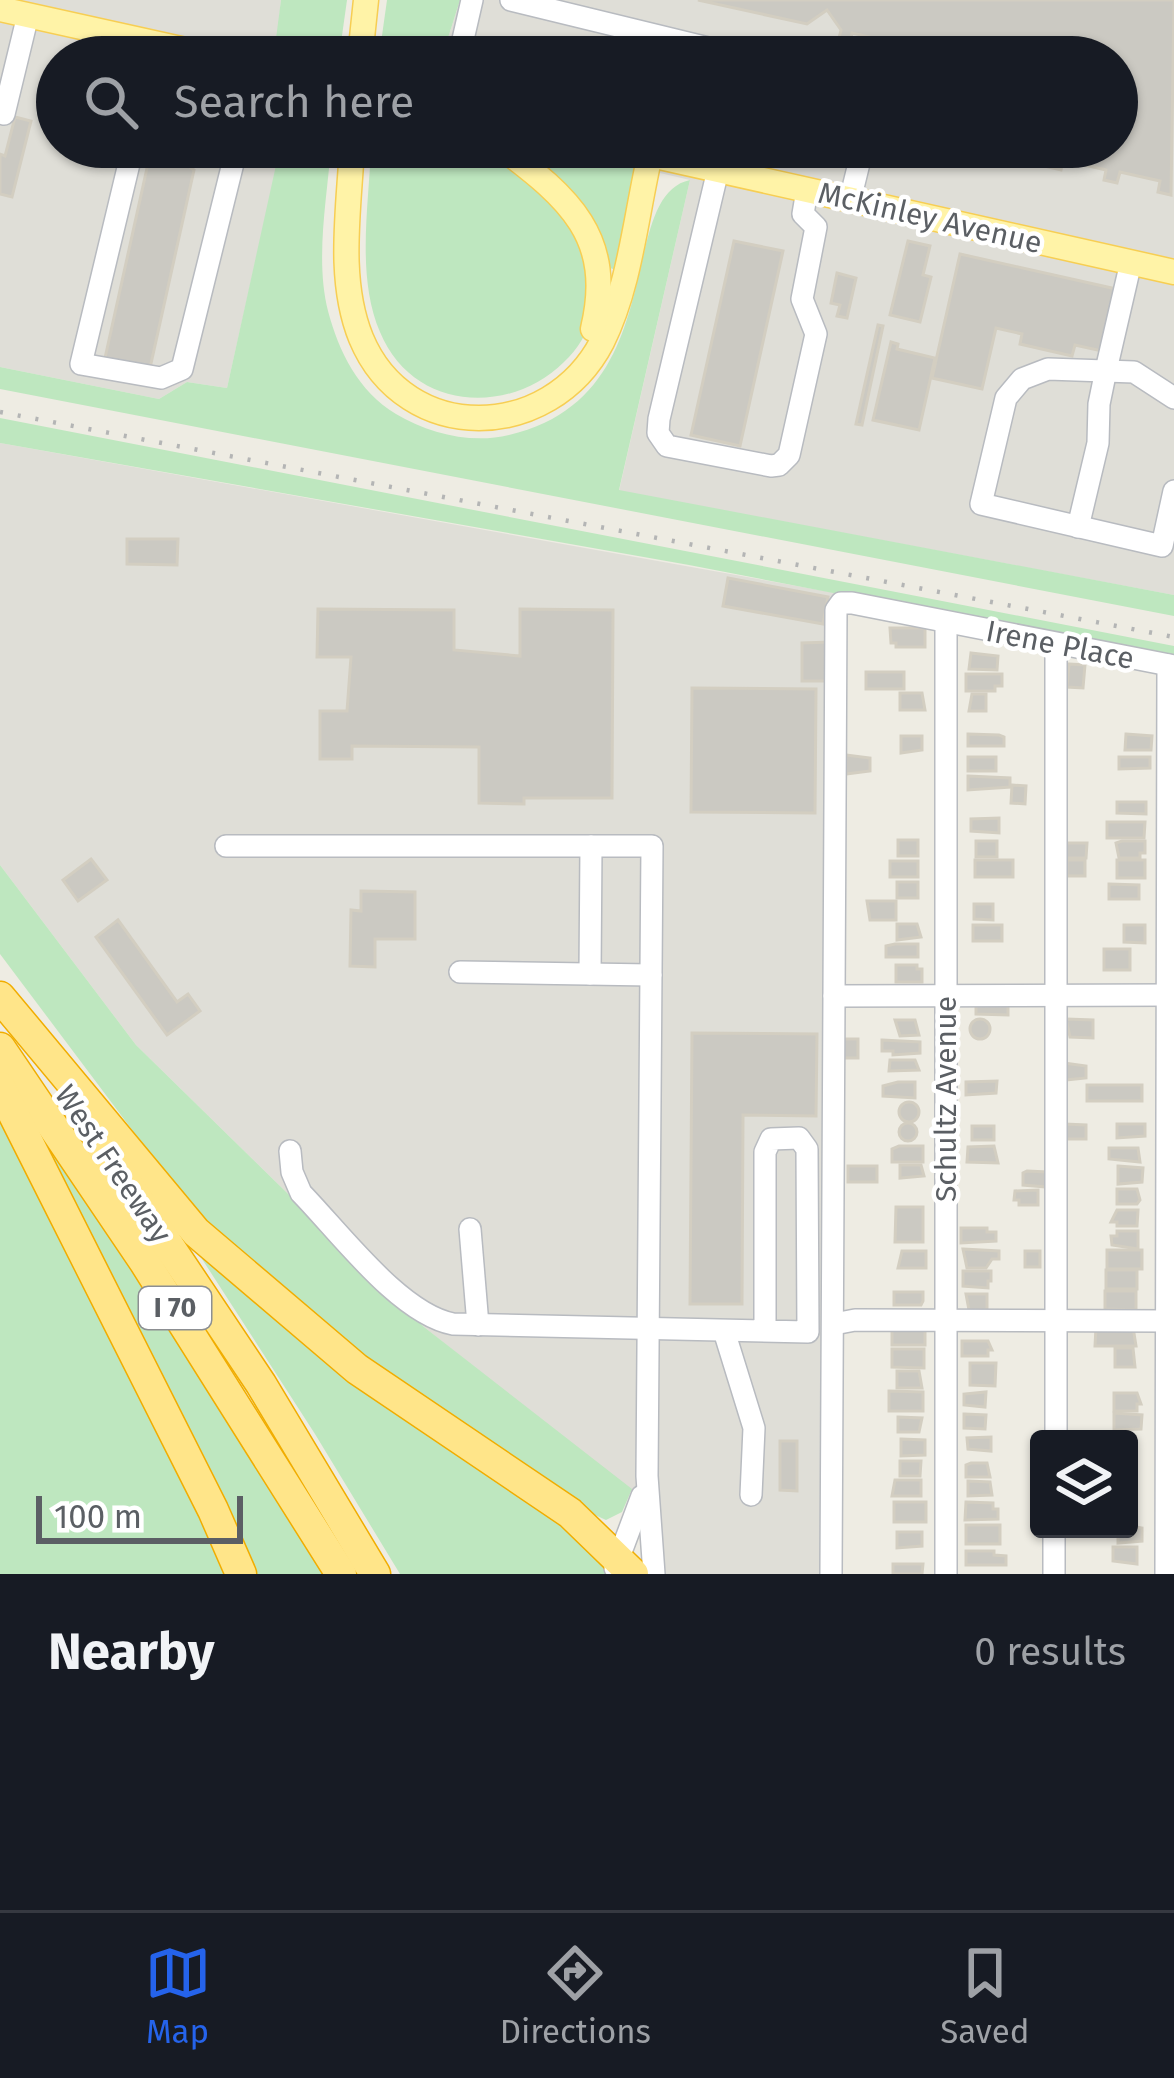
<!DOCTYPE html>
<style>
body{margin:0;font-family:"Fira Sans",sans-serif;background:#242831;color:#f1f3f6}
.controls{position:absolute;right:36px;bottom:36px;display:grid;overflow:hidden;border-radius:12px;box-shadow:0 3px 9px #0004}
.controls button{width:108px;height:108px;display:grid;place-items:center;padding:0;border:0;border-bottom:3px solid #363941;background:#171b24;color:#f1f3f6;font:60px sans-serif}
.scale{position:absolute;left:36px;bottom:30px;width:207px;box-sizing:border-box;padding-left:12px;border:6px solid #5b5f64;border-top:0;font-size:33px;line-height:42px;white-space:nowrap;color:#5b5f64;-webkit-text-stroke:9px #fff;paint-order:stroke}
.list{margin:0;padding:0;list-style:none}
h2{display:flex;justify-content:space-between;align-items:center;height:156px;margin:0;padding:0 48px;font-size:51px}
h2 small{font-size:39px;font-weight:400;color:#9ea1a6}
.icon{flex:none;width:66px;height:66px;fill:none;stroke:currentColor;stroke-width:2;stroke-linecap:round;stroke-linejoin:round}
.map{position:relative;flex:none;width:1174px;height:1574px;overflow:hidden}
.search{position:absolute;background:#171b24;box-shadow:0 3px 9px #0004;left:36px;right:36px;top:36px;height:132px;display:flex;align-items:center;gap:30px;box-sizing:border-box;padding:0 42px;border-radius:66px;color:#9ea1a6;font-size:45px}
.sheet{height:336px;background:#171b24}
nav{display:flex;justify-content:space-around;align-items:center;box-sizing:border-box;height:168px;border-top:3px solid #363941;background:#171b24;font-size:33px;color:#9ea1a6}
nav a{display:grid;justify-items:center;gap:6px}
nav .on{color:#2563eb}
.map>svg:first-child{display:block}
.industrial{fill:#dfded7}
.green{fill:#bee7bf}
.building{fill:#cbc9c2;stroke:#d3cec1;stroke-width:3}
.lines{fill:none;stroke-linecap:round;stroke-linejoin:round}
.minor-casing{stroke:#b8bbc0;stroke-width:24}
.major-casing{stroke:#f7ce53;stroke-width:27}
.highway-casing{stroke:#f1ad00;stroke-width:33}
.minor{stroke:#fff;stroke-width:21}
.major{stroke:#fff3a7;stroke-width:24}
.highway{stroke:#ffe589;stroke-width:30}
.rail{stroke:#b4b5b5;stroke-width:4.5;stroke-dasharray:3 15;stroke-linecap:butt}
.labels{text-anchor:middle;stroke-width:9;stroke-linejoin:round;paint-order:stroke}
.shield{fill:#fff;stroke:#8c8f92;stroke-width:3}
.shield-label{font-size:27px;font-weight:bold;fill:#5b5f64}
.street-label{font-size:30px;fill:#5b5f64;stroke:#fff}
</style>
<div class="map">
<svg width="1174" height="1574" viewBox="0 0 1174 1574">
<rect width="100%" height="100%" fill="#eeece3"/>
<g class="industrial">
<polygon points="0,0 281,0 276,57 57,57 57,147 281,147 227,388 187,382 159,399 0,367"/>
<polygon points="460,0 1174,0 1174,595 619,491 690,180 548,147 1117,147 1117,57 442,57"/>
<polygon points="0,443 836,593 830,1574 663,1574 659,1514 424,1327 136,1045 0,865"/>
</g>
<g class="green">
<polygon points="281,0 347,0 339,57 274,54"/>
<polygon points="387,0 460,0 442,57 379,57"/>
<path d="M280 147H331C327 199 315 260 328 311 339 352 358 391 396 414 429 434 472 444 509 435 674 397 614 196 690 180L619 490 1174 595V616L0 389V367L159 399 187 382 227 388Z"/>
<path d="M371 147H491L582 231C585 256 594 289 591 314 589 332 577 350 564 362 508 417 412 410 380 332 356 276 369 205 371 147Z"/>
<polygon points="512,147 548,147 638,169 616,270 604,266"/>
<polygon points="0,418 1174,646 1174,659 689,565 0,443"/>
<polygon points="0,865 136,1045 424,1327 632,1489 622,1512 606,1520 595,1515 319,1327 230,1247 178,1191 0,954"/>
<polygon points="0,1106 227,1574 0,1574"/>
<polygon points="33,1117 198,1364 324,1574 256,1574 29,1120"/>
<polygon points="182,1228 576,1528 608,1561 605,1574 400,1574 315,1434"/>
</g>
<g class="building">
<polygon points="698,0 1174,0 1171,195 1158,192 1160,181 1120,172 1117,183 1104,180 1106,170 1063,160 1061,170 1048,167 1051,157 1015,149 1000,157 987,154 988,147 1117,147 1117,57 958,57 927,50 925,57 916,57 918,48 852,33 850,44 838,42 841,30 827,10 807,24"/>
<polygon points="15,117 31,121 12,197 0,194 0,154 5,156"/>
<polygon points="157,147 195,148 191,168 194,170 150,368 105,358 149,159 154,160"/>
<polygon points="734,241 783,251 740,446 691,435"/>
<polygon points="908,241 930,246 923,275 931,277 920,322 890,315"/>
<polygon points="960,254 1116,289 1102,351 1075,345 1072,356 1020,344 1022,334 996,328 982,389 932,378"/>
<polygon points="837,273 856,278 847,318 837,316 840,305 831,303"/>
<polygon points="878,325 883,326 862,425 856,424"/>
<polygon points="891,342 898,344 897,349 935,358 919,430 873,420"/>
<polygon points="127,539 178,539 177,565 127,564"/>
<polygon points="728,578 828,597 823,624 723,606"/>
<polygon points="318,609 454,610 454,650 520,656 520,609 613,610 612,798 524,798 524,804 479,803 479,747 352,746 352,759 320,759 320,711 347,711 351,657 317,657"/>
<polygon points="890,628 925,628 925,647 896,647 896,643 891,643"/>
<polygon points="830,642 830,681 802,681 802,643"/>
<polygon points="971,653 998,656 997,670 969,669"/>
<polygon points="1069,664 1085,665 1083,688 1067,687"/>
<rect x="866" y="672" width="38" height="17"/>
<polygon points="966,674 1002,674 1002,686 995,686 995,691 966,691"/>
<polygon points="692,688 816,689 815,813 691,812"/>
<polygon points="900,693 922,693 925,710 900,710"/>
<polygon points="972,694 986,694 986,711 969,711"/>
<polygon points="968,734 999,735 1004,737 1004,746 968,746"/>
<polygon points="1126,734 1152,736 1151,750 1125,750"/>
<polygon points="901,736 922,736 922,750 901,753"/>
<polygon points="846,755 870,758 870,771 846,774"/>
<rect x="968" y="757" width="28" height="14"/>
<polygon points="1119,757 1150,757 1150,768 1119,769"/>
<polygon points="968,776 1010,778 1010,787 968,790"/>
<polygon points="1012,785 1026,786 1025,804 1011,803"/>
<polygon points="1117,802 1146,802 1146,814 1117,813"/>
<polygon points="999,818 999,833 971,831 971,819"/>
<polygon points="1107,822 1145,822 1144,838 1107,838"/>
<rect x="898" y="840" width="20" height="16"/>
<rect x="976" y="841" width="21" height="16"/>
<polygon points="1122,841 1145,841 1145,853 1140,853 1140,858 1119,858 1116,843"/>
<polygon points="1066,843 1087,843 1086,858 1066,858"/>
<polygon points="91,859 107,880 78,901 63,880"/>
<rect x="975" y="860" width="38" height="17"/>
<rect x="1067" y="860" width="18" height="16"/>
<rect x="1117" y="860" width="28" height="18"/>
<rect x="890" y="861" width="28" height="16"/>
<rect x="897" y="882" width="21" height="16"/>
<polygon points="1109,884 1139,885 1139,899 1109,899"/>
<polygon points="361,891 415,892 415,939 375,939 375,967 350,966 351,910 361,911"/>
<polygon points="867,901 896,901 896,920 870,920"/>
<polygon points="974,904 993,904 993,920 974,919"/>
<polygon points="118,920 177,1002 188,994 200,1011 167,1035 96,937"/>
<polygon points="897,924 917,924 921,937 897,940"/>
<rect x="973" y="925" width="29" height="16"/>
<polygon points="1124,925 1145,925 1145,943 1124,942"/>
<polygon points="895,944 918,944 918,957 886,957 886,946"/>
<rect x="1104" y="949" width="26" height="21"/>
<polygon points="896,965 917,965 917,969 922,969 922,982 896,982"/>
<polygon points="1008,999 1008,1015 976,1014 976,1000"/>
<circle cx="980" cy="1029" r="10"/>
<polygon points="1066,1019 1093,1020 1093,1038 1070,1037"/>
<polygon points="895,1020 915,1020 919,1035 900,1036"/>
<polygon points="692,1033 817,1034 816,1116 743,1115 742,1304 690,1304"/>
<rect x="843" y="1039" width="15" height="19"/>
<polygon points="882,1040 920,1042 920,1053 893,1055 893,1051 882,1051"/>
<polygon points="890,1060 915,1060 919,1070 889,1071"/>
<polygon points="1064,1063 1086,1066 1086,1078 1065,1080"/>
<polygon points="997,1081 996,1093 966,1095 966,1082"/>
<polygon points="898,1082 915,1082 915,1098 883,1096 883,1086"/>
<rect x="1087" y="1085" width="55" height="16"/>
<circle cx="909" cy="1112" r="10"/>
<circle cx="908" cy="1132" r="9"/>
<polygon points="1064,1124 1086,1125 1086,1139 1064,1139"/>
<polygon points="1117,1124 1145,1124 1145,1136 1117,1138"/>
<rect x="972" y="1126" width="22" height="14"/>
<polygon points="899,1146 923,1146 923,1162 892,1162 892,1149"/>
<polygon points="994,1146 998,1163 967,1162 968,1147"/>
<polygon points="1109,1148 1138,1148 1140,1162 1109,1159"/>
<polygon points="900,1165 921,1165 924,1176 900,1178"/>
<rect x="848" y="1166" width="29" height="16"/>
<polygon points="1118,1166 1143,1168 1142,1182 1118,1184"/>
<polygon points="1027,1171 1047,1172 1047,1187 1023,1185 1023,1173"/>
<polygon points="1117,1189 1137,1189 1140,1200 1137,1204 1117,1204"/>
<polygon points="1038,1190 1038,1205 1019,1205 1019,1200 1014,1200 1015,1191"/>
<polygon points="896,1207 923,1207 923,1242 895,1242"/>
<polygon points="1117,1210 1138,1210 1137,1226 1117,1226 1117,1222 1111,1222"/>
<polygon points="961,1228 987,1228 987,1232 996,1232 996,1241 961,1243"/>
<polygon points="1117,1231 1138,1231 1138,1249 1112,1245 1111,1236 1117,1236"/>
<polygon points="963,1249 999,1251 999,1259 992,1259 986,1268 967,1268"/>
<rect x="1107" y="1250" width="35" height="19"/>
<polygon points="902,1251 926,1251 926,1268 898,1268"/>
<rect x="1025" y="1251" width="15" height="16"/>
<rect x="1106" y="1270" width="31" height="19"/>
<polygon points="963,1271 991,1271 991,1281 988,1281 988,1288 963,1286"/>
<polygon points="1105,1291 1136,1291 1136,1310 1105,1309"/>
<polygon points="894,1292 923,1292 923,1301 921,1305 894,1305"/>
<polygon points="966,1294 987,1294 987,1310 969,1310"/>
<polygon points="892,1325 925,1326 925,1345 892,1345"/>
<polygon points="1096,1327 1133,1327 1136,1346 1095,1346"/>
<polygon points="962,1341 988,1341 992,1350 988,1350 988,1356 962,1356"/>
<polygon points="1115,1348 1133,1348 1135,1367 1115,1367"/>
<polygon points="892,1349 924,1349 924,1368 892,1367"/>
<polygon points="970,1363 996,1363 995,1386 970,1385"/>
<polygon points="897,1371 919,1371 922,1388 897,1388"/>
<polygon points="889,1391 923,1392 923,1411 889,1411"/>
<polygon points="986,1392 985,1407 964,1405 964,1394"/>
<polygon points="1114,1393 1137,1393 1141,1404 1137,1404 1137,1411 1114,1411"/>
<polygon points="1114,1413 1142,1415 1141,1429 1114,1430"/>
<polygon points="964,1414 986,1415 985,1429 964,1428"/>
<polygon points="898,1417 922,1418 919,1432 898,1432"/>
<polygon points="991,1437 991,1451 968,1449 967,1438"/>
<polygon points="901,1439 925,1440 925,1455 901,1456"/>
<polygon points="780,1441 797,1441 797,1491 780,1490"/>
<polygon points="900,1461 921,1461 920,1476 900,1476"/>
<polygon points="971,1463 987,1463 990,1477 966,1477 966,1465"/>
<polygon points="895,1480 921,1480 921,1496 892,1496"/>
<polygon points="968,1481 990,1482 992,1495 968,1496"/>
<rect x="894" y="1502" width="32" height="20"/>
<polygon points="966,1502 993,1503 993,1509 998,1509 998,1519 965,1520"/>
<rect x="966" y="1525" width="34" height="19"/>
<polygon points="1129,1526 1142,1528 1142,1541 1118,1543 1118,1529"/>
<polygon points="897,1532 922,1532 922,1546 897,1548"/>
<polygon points="1113,1547 1137,1547 1137,1564 1113,1561"/>
<polygon points="966,1551 994,1551 994,1555 1006,1556 1006,1565 966,1565"/>
<polygon points="893,1564 923,1564 922,1574 893,1574"/>
</g>
<g class="lines">
<defs>
<g id="minor">
<polyline points="511,0 745,57"/>
<polyline points="86,57 94,30"/>
<polyline points="459,57 472,0"/>
<polyline points="4,114 28,15"/>
<polyline points="133,147 81,364 161,378 182,369 237,147"/>
<polyline points="718,170 659,419 658,433 667,446 771,466 779,465 789,455 816,334 802,299 816,227 803,214 807,190"/>
<polyline points="850,200 863,147"/>
<polyline points="1174,398 1134,372 1048,369 1022,379 1006,398 981,504 1162,546 1174,491"/>
<polyline points="1078,527 1098,443 1099,404 1106,370 1131,262"/>
<polyline points="226,846 652,846 647,1476 654,1574"/>
<polyline points="460,972 651,975"/>
<polyline points="590,974 591,846"/>
<polyline points="834,996 1174,995"/>
<path d="M290 1151 292 1172 301 1193C340 1233 400 1314 453 1324L808 1332 807 1149 799 1138 771 1139 765 1152V1331"/>
<polyline points="470,1229 478,1325"/>
<polyline points="834,1324 855,1320 1174,1321"/>
<polyline points="724,1331 754,1428 751,1495"/>
<polyline points="1056,1439 1056,645"/>
<polyline points="1054,1529 1054,1574"/>
<polyline points="615,1568 642,1496"/>
<polyline points="831,1574 836,610 841,603 852,603 1174,666"/>
<polyline points="946,1574 946,623"/>
<polyline points="1166,1574 1168,665"/>
</g>
<g id="major">
<polyline points="0,9 217,57"/>
<polyline points="360,57 366,0"/>
<path d="M352 147C349 209 337 279 361 338 406 446 550 442 602 342 630 286 636 215 650 155"/>
<path d="M501 147C569 198 615 237 593 329"/>
<polyline points="615,147 1174,272"/>
</g>
<g id="highway">
<polyline points="0,997 196,1232 357,1369 570,1513 633,1574"/>
<polyline points="0,1048 144,1261 341,1574"/>
<polyline points="0,1087 213,1510 241,1574"/>
<polyline points="100,1143 261,1384 375,1574"/>
</g>
</defs>
<use href="#minor" class="minor-casing"/>
<use href="#major" class="major-casing"/>
<use href="#highway" class="highway-casing"/>
<use href="#minor" class="minor"/>
<use href="#major" class="major"/>
<use href="#highway" class="highway"/>
<polyline class="rail" points="0,412 1174,637"/>
</g>
<g class="labels">
<rect class="shield" x="139" y="1287" width="72" height="42" rx="9"/>
<g class="shield-label">
<text x="175" y="1317">I 70</text>
</g>
<g class="street-label">
<text transform="translate(930 218) rotate(13)" y="10">McKinley Avenue</text>
<text transform="translate(1060 645) rotate(11)" y="10">Irene Place</text>
<text transform="translate(946 1099) rotate(-90)" y="10">Schultz Avenue</text>
<text transform="translate(113 1164) rotate(56)" y="10">West Freeway</text>
</g>
</g>
</svg>
<div class="controls">
<button><svg class="icon" aria-label="layers" viewBox="0 0 24 24"><path d="M12 4l9 5-9 5-9-5zM3 14l9 5 9-5"/></svg></button>
</div>
<div class="scale">100 m</div>
<div class="search"><svg class="icon" aria-label="search" viewBox="0 0 24 24"><circle cx="10" cy="10" r="6"/><path d="M15 15l6 6"/></svg>Search here</div>
</div>
<section class="sheet">
<h2>Nearby<small>0 results</small></h2>
<ul class="list">
</ul>
</section>
<nav>
<a class="on"><svg class="icon" aria-label="map" viewBox="0 0 24 24"><path d="M3 6l6-2 6 2 6-2v14l-6 2-6-2-6 2zM9 4v14M15 6v14"/></svg>Map</a>
<a><svg class="icon" aria-label="directions" viewBox="0 0 24 24"><path d="M12 3l9 9-9 9-9-9zM9 14v-3h6M13 9l2 2-2 2"/></svg>Directions</a>
<a><svg class="icon" aria-label="saved" viewBox="0 0 24 24"><path d="M7 4h10v16l-5-4-5 4z"/></svg>Saved</a>
</nav>
